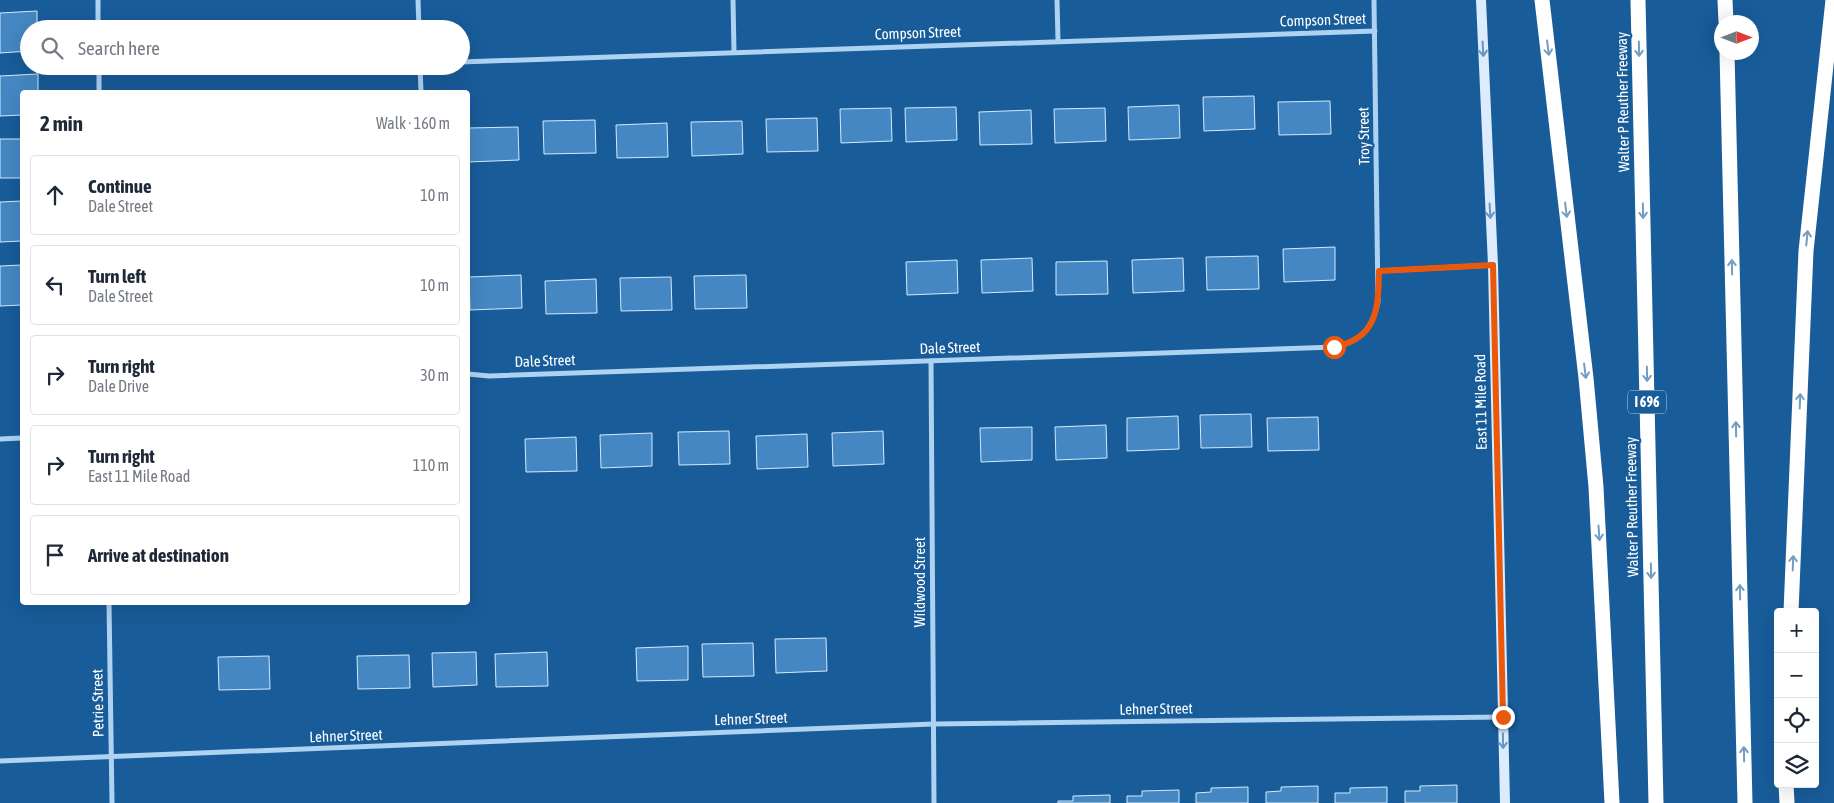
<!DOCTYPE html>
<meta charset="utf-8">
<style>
body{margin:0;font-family:"Asap Condensed",sans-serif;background:#f2f2f3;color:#1f2937}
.controls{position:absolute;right:15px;bottom:15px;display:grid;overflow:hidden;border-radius:5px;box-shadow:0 5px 20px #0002}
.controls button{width:45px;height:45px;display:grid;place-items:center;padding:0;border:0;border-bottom:1px solid #e0e1e3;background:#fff;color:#1f2937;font:25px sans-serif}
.compass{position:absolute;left:1714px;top:15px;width:45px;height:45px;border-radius:50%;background:#fff;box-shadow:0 5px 20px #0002;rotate:90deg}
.stop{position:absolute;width:15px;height:15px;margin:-11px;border:4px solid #ea580c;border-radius:50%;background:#fff}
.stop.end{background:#ea580c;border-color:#fff;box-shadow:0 1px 5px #0008}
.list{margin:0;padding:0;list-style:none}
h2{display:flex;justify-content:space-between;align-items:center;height:65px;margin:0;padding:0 20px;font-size:21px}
h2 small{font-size:16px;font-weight:400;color:#747a83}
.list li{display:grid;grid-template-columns:32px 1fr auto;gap:15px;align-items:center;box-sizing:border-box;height:80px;margin:0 10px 10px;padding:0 10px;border:1px solid #e0e1e3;border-radius:5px}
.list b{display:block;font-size:19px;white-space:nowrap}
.list p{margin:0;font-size:16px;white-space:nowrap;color:#747a83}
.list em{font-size:16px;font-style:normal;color:#747a83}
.icon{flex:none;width:28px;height:28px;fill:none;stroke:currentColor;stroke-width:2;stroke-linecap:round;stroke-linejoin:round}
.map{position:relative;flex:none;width:1834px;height:803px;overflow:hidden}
.search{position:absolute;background:#fff;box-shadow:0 5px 20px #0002;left:20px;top:20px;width:450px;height:55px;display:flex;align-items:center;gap:12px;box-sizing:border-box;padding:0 18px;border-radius:28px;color:#747a83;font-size:19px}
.panel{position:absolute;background:#fff;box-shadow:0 5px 20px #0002;left:20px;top:90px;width:450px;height:515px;border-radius:5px}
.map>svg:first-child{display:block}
.building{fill:#4587c2;stroke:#d4eafc}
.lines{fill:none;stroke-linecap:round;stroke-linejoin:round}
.street{stroke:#add2f2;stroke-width:5}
.secondary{stroke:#dcecfc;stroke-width:10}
.highway{stroke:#fff;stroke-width:15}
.oneway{stroke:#749dc2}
.oneway2{stroke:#6696c1}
.route{stroke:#ea580c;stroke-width:6}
.labels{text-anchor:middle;stroke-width:4.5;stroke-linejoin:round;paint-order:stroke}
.shield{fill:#185c9a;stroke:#bacee1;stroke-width:1}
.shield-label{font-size:14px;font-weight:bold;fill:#fff}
.street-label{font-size:15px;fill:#fff;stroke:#185c9a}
</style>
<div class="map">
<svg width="1834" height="803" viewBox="0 0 1834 803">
<rect width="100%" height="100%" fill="#185c9a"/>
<g class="building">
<polygon points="37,11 37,29 29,29 29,51 0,53 0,13"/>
<polygon points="38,74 38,92 22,92 22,115 0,116 0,76"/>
<polygon points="1254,96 1255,129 1204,131 1203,97"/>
<polygon points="1330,101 1331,134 1279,135 1278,102"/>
<polygon points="1179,105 1180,138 1129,140 1128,107"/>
<polygon points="956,107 957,140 906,142 905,108"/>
<polygon points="891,108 892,141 841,143 840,109"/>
<polygon points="1105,108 1106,141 1055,143 1054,109"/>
<polygon points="1031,110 1032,144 980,145 979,112"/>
<polygon points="817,118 818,151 767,152 766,119"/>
<polygon points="595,120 596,153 544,154 543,121"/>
<polygon points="742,121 743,154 692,156 691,122"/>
<polygon points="667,123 668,157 617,158 616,125"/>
<polygon points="518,127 519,160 468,162 468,128"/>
<rect x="0" y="139" width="22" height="39"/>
<polygon points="22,201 22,241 0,242 0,202"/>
<polygon points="1335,247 1335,280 1284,282 1283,249"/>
<polygon points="1258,256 1259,289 1207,290 1206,257"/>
<polygon points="1032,258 1033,291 982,293 981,260"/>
<polygon points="1183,258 1184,291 1133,293 1132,260"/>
<polygon points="957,260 958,293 907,295 906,262"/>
<polygon points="1107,261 1108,294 1056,295 1056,262"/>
<polygon points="22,265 22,305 0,306 0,266"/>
<polygon points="521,275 522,308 470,310 469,277"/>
<polygon points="746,275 747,308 695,309 694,276"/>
<polygon points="671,277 672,310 621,311 620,278"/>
<polygon points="596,279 597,313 546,314 545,281"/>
<polygon points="1251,414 1252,447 1201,448 1200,415"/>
<polygon points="1178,416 1179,449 1127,451 1127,418"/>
<polygon points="1318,417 1319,450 1268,451 1267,418"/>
<polygon points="1106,425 1107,458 1056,460 1055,427"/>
<polygon points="1032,427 1032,460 981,462 980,428"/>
<polygon points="729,431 730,464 679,465 678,432"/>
<polygon points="883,431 884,464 833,466 832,433"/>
<polygon points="652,433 652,466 601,468 600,435"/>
<polygon points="807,434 808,467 757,469 756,436"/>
<polygon points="576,437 577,471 526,472 525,439"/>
<polygon points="826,638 827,671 776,673 775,639"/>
<polygon points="753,643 754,676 703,677 702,644"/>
<polygon points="688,646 688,680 637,681 636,648"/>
<polygon points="476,652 477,685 433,687 432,653"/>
<polygon points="547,652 548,686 496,687 495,654"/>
<polygon points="409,655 410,688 358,689 357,656"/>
<polygon points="269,656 270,689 219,690 218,657"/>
<polygon points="1457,785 1457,803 1405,803 1405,791 1420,791 1420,786"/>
<polygon points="1318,786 1318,803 1266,803 1266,792 1281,791 1281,787"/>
<polygon points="1248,787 1248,803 1196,803 1196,793 1211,792 1211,788"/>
<polygon points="1387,787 1387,803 1335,803 1335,793 1350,793 1350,788"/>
<polygon points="1179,790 1179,803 1127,803 1127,796 1142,796 1142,791"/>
<polygon points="1110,795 1110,803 1058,803 1058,801 1073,801 1073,796"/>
</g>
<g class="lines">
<g class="street">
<polyline points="98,0 98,29"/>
<polyline points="418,0 419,29"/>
<polyline points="733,0 734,52"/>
<polyline points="1057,0 1058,40"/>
<polyline points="461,62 1375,31"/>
<polyline points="99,66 99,92"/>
<polyline points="420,66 421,92"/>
<polyline points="1379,271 1493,265"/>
<polyline points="931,361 934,803"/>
<path d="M468 374 489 376 1335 347C1362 341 1372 329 1378 302L1374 0"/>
<polyline points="0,439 22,438"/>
<polyline points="109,602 112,803"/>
<polyline points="0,761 933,724 1503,717"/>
</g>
<polyline class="secondary" points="1481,0 1493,265 1505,803"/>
<g class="highway">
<polyline points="1542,0 1586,378 1596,487 1612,803"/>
<polyline points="1638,0 1656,803"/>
<polyline points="1725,0 1726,22"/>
<polyline points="1727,52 1745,803"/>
<polyline points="1791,612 1806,251 1833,0"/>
<polyline points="1786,784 1787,803"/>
</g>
</g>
<defs><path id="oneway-shaft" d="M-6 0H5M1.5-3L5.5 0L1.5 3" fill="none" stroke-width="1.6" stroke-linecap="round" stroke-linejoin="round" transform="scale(1.25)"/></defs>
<g class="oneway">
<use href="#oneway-shaft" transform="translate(1548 48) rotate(83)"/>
<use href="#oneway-shaft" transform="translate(1639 49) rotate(89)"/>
<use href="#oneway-shaft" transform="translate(1566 210) rotate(83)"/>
<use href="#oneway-shaft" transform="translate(1643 211) rotate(89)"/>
<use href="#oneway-shaft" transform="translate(1807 238) rotate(-84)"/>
<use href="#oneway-shaft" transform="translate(1732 267) rotate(-91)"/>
<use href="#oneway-shaft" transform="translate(1585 371) rotate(83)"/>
<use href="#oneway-shaft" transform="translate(1647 374) rotate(89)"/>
<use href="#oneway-shaft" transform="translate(1800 401) rotate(-88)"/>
<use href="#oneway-shaft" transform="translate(1736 429) rotate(-91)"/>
<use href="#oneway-shaft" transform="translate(1599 533) rotate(86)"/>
<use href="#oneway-shaft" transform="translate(1793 563) rotate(-88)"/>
<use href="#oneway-shaft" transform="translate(1651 571) rotate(89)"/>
<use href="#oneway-shaft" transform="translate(1740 592) rotate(-91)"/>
<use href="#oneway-shaft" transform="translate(1744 754) rotate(-91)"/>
</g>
<g class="oneway2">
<use href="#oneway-shaft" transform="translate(1483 49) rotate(87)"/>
<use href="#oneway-shaft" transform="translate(1490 211) rotate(87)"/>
<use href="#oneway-shaft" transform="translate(1503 741) rotate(89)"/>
</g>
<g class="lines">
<path class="route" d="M1334 347C1378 338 1378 309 1379 271L1493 265 1503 717"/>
</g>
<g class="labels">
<rect class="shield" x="1628" y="390.5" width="38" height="23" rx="4"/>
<g class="shield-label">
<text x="1647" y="407">I 696</text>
</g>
<g class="street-label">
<text transform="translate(1323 20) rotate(-2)" y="5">Compson Street</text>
<text transform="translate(918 33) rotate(-2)" y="5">Compson Street</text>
<text transform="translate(1623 102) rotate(-91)" y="5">Walter P Reuther Freeway</text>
<text transform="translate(1364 136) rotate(-91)" y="5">Troy Street</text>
<text transform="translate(950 348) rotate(-2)" y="5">Dale Street</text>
<text transform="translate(545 361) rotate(-2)" y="5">Dale Street</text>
<text transform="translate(1481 402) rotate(-91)" y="5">East 11 Mile Road</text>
<text transform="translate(1632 507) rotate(-91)" y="5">Walter P Reuther Freeway</text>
<text transform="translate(920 582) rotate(-90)" y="5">Wildwood Street</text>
<text transform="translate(98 703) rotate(-91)" y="5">Petrie Street</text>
<text transform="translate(1156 709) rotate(-1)" y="5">Lehner Street</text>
<text transform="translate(751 719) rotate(-2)" y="5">Lehner Street</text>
<text transform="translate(346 736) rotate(-2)" y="5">Lehner Street</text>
</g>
</g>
</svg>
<div class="controls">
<button>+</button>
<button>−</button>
<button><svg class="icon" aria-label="locate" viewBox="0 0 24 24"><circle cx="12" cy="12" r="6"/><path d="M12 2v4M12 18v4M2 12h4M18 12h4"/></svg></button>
<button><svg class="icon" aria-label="layers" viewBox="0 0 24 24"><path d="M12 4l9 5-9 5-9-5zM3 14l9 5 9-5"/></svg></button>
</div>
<svg class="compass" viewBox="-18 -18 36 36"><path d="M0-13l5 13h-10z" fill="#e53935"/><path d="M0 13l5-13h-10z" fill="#747a83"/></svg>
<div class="stop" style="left:1334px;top:347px"></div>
<div class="stop end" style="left:1503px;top:717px"></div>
<div class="search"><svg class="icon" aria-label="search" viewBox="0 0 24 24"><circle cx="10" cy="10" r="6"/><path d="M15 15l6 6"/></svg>Search here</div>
<section class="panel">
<h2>2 min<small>Walk · 160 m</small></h2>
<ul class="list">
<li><svg class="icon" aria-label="ahead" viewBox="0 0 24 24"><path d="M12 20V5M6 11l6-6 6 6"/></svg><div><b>Continue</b><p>Dale Street</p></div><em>10 m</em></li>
<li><svg class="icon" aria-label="left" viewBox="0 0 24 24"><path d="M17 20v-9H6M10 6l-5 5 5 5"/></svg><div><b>Turn left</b><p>Dale Street</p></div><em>10 m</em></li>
<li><svg class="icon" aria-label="right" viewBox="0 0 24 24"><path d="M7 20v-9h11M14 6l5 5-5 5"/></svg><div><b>Turn right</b><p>Dale Drive</p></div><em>30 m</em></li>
<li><svg class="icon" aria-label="right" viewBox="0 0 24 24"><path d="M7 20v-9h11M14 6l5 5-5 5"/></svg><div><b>Turn right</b><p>East 11 Mile Road</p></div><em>110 m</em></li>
<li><svg class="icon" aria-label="arrive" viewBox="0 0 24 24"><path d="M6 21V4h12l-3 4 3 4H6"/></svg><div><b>Arrive at destination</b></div></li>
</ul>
</section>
</div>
